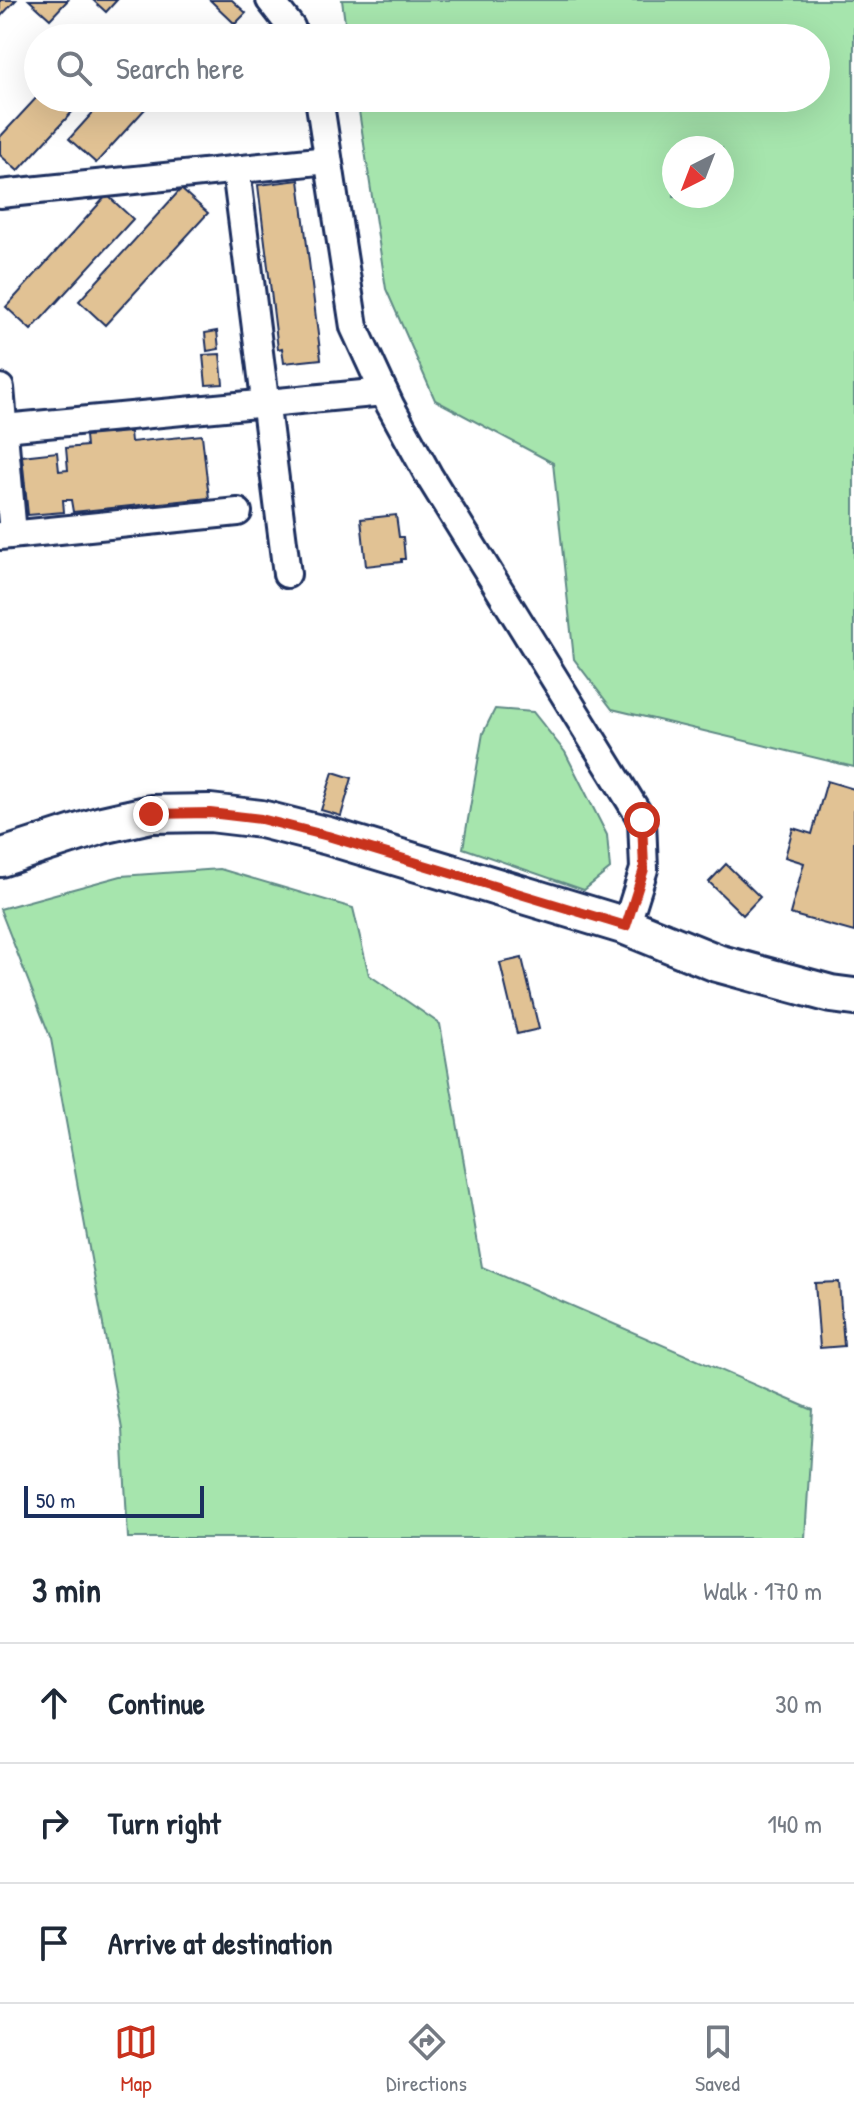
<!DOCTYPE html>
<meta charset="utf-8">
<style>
body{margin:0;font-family:"Patrick Hand",sans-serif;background:#f2f2f3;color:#1f2937}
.compass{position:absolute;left:662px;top:136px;width:72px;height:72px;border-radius:50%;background:#fff;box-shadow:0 8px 32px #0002;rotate:222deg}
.scale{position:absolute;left:24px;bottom:20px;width:180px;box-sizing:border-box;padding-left:8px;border:4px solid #1b2f5e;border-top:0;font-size:22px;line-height:28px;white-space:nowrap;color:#1b2f5e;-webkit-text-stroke:6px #fff;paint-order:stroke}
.stop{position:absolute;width:24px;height:24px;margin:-18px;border:6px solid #c8321e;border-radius:50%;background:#fff}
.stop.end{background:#c8321e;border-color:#fff;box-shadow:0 2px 8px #0008}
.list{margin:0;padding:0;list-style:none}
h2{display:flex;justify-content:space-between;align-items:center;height:104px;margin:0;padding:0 32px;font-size:34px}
h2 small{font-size:26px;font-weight:400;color:#747a83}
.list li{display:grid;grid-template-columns:52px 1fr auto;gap:24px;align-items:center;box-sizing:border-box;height:120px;padding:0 32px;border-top:2px solid #e0e1e3}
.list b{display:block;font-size:30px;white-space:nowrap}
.list em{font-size:26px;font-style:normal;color:#747a83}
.icon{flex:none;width:44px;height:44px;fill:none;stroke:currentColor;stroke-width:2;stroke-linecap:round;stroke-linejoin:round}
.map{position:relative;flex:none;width:854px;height:1538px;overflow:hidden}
.search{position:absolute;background:#fff;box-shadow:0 8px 32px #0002;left:24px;right:24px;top:24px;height:88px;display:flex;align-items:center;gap:20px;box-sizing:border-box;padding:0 28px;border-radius:44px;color:#747a83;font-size:30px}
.sheet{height:464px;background:#fff}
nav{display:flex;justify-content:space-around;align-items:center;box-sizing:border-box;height:112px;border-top:2px solid #e0e1e3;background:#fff;font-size:22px;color:#747a83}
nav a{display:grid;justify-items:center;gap:4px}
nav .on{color:#c8321e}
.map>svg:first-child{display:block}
.green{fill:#a6e5ad;stroke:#608a86;stroke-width:2;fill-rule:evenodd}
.building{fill:#e1c294;stroke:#1b2f5e;stroke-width:2}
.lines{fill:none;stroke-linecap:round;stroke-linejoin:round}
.street-casing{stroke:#1b2f5e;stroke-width:32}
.secondary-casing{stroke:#1b2f5e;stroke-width:42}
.street{stroke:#fff;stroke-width:26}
.secondary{stroke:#fff;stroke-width:36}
.route{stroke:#c8321e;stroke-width:10}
</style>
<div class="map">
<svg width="854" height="1538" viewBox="0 0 854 1538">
<rect width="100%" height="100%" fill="#fff"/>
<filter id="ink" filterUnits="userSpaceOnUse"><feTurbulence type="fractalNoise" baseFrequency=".0125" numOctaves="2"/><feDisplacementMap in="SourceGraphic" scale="16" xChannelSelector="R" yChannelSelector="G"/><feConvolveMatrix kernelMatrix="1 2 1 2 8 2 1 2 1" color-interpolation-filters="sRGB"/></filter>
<g filter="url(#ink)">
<g class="green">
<path d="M342 0H854V767L612 709 574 659 553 463 435 400 386 289 357 98H816V38H347ZM674 148H722V196H674Z"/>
<polygon points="495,709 533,712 565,752 607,835 610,869 584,890 463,848 483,733"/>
<polygon points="220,869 353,908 369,975 440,1024 482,1267 813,1410 805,1538 128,1538 122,1429 51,1039 0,909 121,876"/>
</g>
<g class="building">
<polygon points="0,0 16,0 0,17"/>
<polygon points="29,0 68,0 50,19"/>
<polygon points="93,0 117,0 106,12"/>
<polygon points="210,0 232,0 246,13 235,24"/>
<polygon points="38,96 38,98 85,98 18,171 0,155 0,137"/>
<polygon points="106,98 155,98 96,163 69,139"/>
<polygon points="299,180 321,359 284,363 282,348 278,349 258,185"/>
<polygon points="181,189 208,213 105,325 79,301"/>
<polygon points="107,195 133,219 31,330 6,307"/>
<polygon points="217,331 219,349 207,351 205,333"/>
<polygon points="220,354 223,384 206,385 203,355"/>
<polygon points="130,432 131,442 202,435 209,498 73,512 71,500 63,500 64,512 28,515 22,456 57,452 59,471 68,470 66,448 86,446 85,436"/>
<polygon points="396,515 399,537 403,537 405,559 401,559 401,562 366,566 361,519"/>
<polygon points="333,772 352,778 341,816 321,810"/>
<polygon points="827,781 854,789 854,932 790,914 804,863 785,857 793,828 812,834"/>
<polygon points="726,864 760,897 743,915 709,882"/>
<polygon points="522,958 539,1029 517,1034 500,963"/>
<polygon points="839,1282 844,1346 820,1348 815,1283"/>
</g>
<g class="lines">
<defs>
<g id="street">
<polyline points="270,0 291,27 295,38"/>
<polyline points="319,98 354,327 390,405 429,476 642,820 644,869 626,926"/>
<polyline points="236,170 287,574"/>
<polyline points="0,194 328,160"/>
<polyline points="0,388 13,534"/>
<polyline points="4,428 384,392"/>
<polyline points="0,536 238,512"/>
</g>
<polyline id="secondary" points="0,858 102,825 151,814 210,813 261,819 328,836 626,926 717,963 831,994 854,997"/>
</defs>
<use href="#street" class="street-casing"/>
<use href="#secondary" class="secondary-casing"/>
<use href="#street" class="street"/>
<use href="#secondary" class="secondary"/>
</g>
</g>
<g class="lines" filter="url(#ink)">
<polyline class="route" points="151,814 210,813 261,819 328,836 626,926 644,869 642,820"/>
</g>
</svg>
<svg class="compass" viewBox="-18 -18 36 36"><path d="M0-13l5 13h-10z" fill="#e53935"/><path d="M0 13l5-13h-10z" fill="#747a83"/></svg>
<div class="scale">50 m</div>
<div class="stop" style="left:642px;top:820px"></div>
<div class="stop end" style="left:151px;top:814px"></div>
<div class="search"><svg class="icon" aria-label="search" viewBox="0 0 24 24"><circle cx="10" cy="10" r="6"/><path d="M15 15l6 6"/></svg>Search here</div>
</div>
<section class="sheet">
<h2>3 min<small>Walk · 170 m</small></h2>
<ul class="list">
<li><svg class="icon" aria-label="ahead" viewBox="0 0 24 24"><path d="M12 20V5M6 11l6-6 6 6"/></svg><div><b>Continue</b></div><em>30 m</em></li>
<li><svg class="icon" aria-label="right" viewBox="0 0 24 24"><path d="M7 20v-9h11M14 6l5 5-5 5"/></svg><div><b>Turn right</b></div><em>140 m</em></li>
<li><svg class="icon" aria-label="arrive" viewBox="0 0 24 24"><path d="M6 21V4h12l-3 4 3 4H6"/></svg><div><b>Arrive at destination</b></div></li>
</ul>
</section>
<nav>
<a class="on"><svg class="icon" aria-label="map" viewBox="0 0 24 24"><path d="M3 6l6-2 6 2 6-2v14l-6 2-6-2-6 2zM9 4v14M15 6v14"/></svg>Map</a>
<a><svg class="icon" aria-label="directions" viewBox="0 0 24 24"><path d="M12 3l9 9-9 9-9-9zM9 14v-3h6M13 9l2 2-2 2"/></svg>Directions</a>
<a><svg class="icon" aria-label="saved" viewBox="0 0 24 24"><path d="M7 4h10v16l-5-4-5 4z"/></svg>Saved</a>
</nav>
